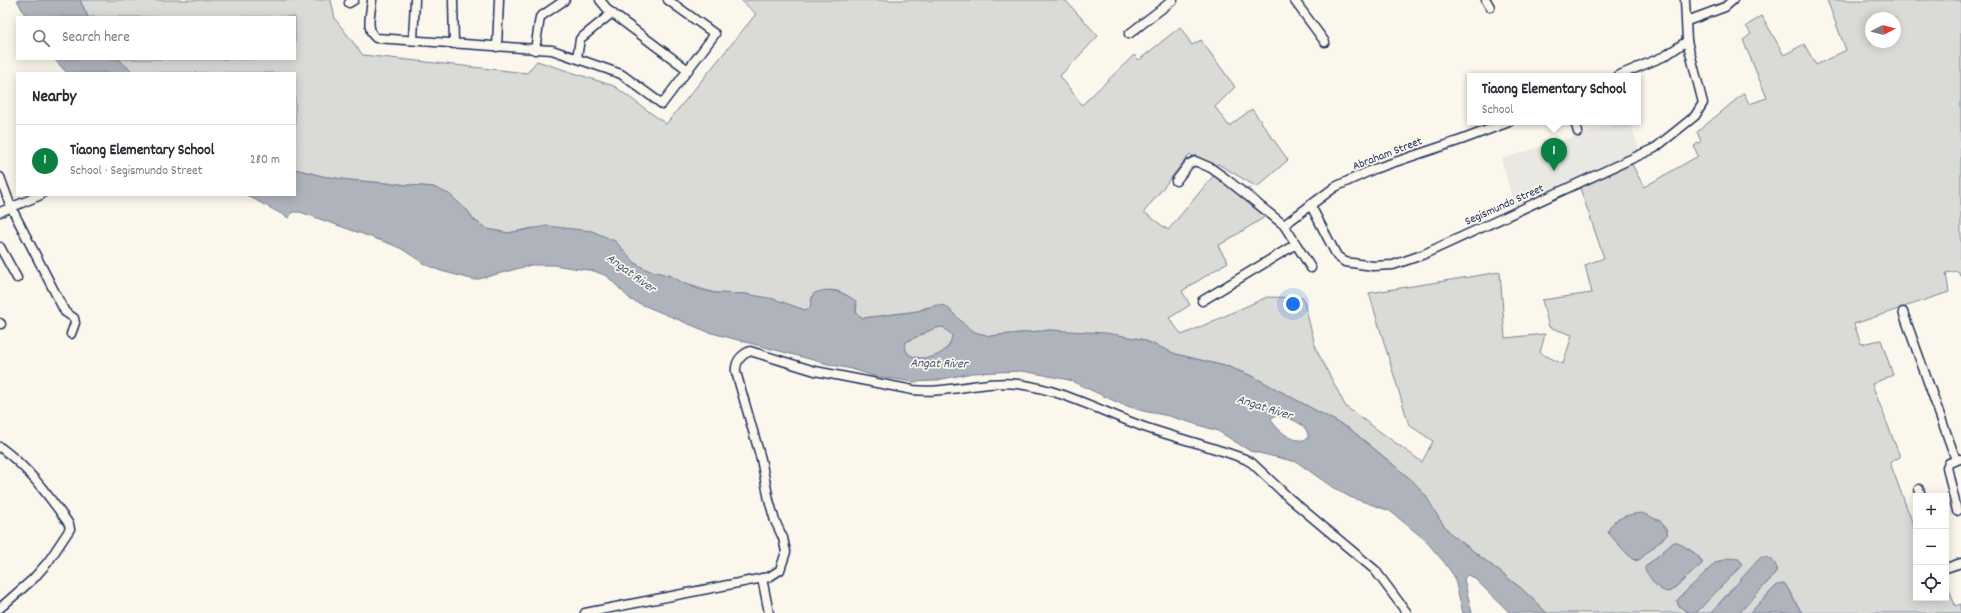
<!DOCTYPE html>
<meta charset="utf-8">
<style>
body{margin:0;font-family:Dekko,sans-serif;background:#f2f2f3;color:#2b2b33}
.controls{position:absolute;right:12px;bottom:12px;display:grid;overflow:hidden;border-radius:0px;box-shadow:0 2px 10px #0003}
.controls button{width:36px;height:36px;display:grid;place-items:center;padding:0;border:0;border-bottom:1px solid #e1e1e2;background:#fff;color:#2b2b33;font:20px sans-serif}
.compass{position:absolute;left:1865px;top:12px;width:36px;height:36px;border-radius:50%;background:#fff;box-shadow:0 2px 10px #0003;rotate:83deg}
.you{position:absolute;left:1293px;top:304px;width:14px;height:14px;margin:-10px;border:3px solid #fff;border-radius:50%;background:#1a73e8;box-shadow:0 0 0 6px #1a73e833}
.badge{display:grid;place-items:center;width:26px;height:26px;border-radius:50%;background:#0b8043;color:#fff;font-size:13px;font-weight:700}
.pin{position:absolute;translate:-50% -33px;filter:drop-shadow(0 1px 2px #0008)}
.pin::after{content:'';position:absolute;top:21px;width:14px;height:12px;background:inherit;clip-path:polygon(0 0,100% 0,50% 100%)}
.popup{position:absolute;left:1467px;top:73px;width:174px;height:52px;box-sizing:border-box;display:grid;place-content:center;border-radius:0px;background:#fff;filter:drop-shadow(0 1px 3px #0005);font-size:13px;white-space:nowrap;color:#7c7c81}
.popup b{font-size:15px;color:#2b2b33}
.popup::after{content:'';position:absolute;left:50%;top:100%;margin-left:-8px;border:8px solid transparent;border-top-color:#fff}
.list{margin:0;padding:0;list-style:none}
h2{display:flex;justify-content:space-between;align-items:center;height:52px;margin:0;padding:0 16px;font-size:17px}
h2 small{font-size:13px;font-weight:400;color:#7c7c81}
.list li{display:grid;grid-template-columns:26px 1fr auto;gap:12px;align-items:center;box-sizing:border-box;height:72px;padding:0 16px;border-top:1px solid #e1e1e2}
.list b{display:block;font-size:15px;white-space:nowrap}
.list p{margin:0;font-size:13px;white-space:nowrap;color:#7c7c81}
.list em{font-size:13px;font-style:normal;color:#7c7c81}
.icon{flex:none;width:22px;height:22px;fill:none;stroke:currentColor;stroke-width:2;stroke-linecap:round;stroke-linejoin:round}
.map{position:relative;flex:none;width:1961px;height:613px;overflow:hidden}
.search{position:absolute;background:#fff;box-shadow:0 2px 10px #0003;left:16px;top:16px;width:280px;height:44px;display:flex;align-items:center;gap:10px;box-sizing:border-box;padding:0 14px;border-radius:0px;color:#7c7c81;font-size:15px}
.panel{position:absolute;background:#fff;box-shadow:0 2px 10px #0003;left:16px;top:72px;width:280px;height:124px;border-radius:0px}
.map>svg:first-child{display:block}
.built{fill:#eae8e2}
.green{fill:#dadad7;stroke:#7a849a;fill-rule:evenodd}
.water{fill:#afb3bb;stroke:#747e96;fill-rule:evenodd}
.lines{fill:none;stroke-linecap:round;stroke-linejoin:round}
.street-casing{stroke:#1b2f5e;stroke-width:11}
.street{stroke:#fbf7ec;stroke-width:8}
.labels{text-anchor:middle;stroke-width:3.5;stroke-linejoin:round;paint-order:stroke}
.street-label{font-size:12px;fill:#1b2f5e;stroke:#fbf7ec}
.water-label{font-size:13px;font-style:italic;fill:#47577a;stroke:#fbf7ec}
</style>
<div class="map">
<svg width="1961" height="613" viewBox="0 0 1961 613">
<rect width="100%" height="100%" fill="#fbf7ec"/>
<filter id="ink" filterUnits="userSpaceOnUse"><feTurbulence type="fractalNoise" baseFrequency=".025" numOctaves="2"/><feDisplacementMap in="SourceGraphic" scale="8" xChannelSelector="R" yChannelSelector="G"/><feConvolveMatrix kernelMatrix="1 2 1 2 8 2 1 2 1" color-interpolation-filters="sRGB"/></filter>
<g filter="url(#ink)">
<polygon class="built" points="1622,122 1630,122 1641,154 1516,210 1501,159"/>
<g class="green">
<path d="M80 0H331L335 19 363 55 527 73 537 61 614 86 666 124 756 14 741 0H1065L1098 36 1060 76 1082 105 1134 55 1139 60 1180 27 1192 45 1201 40 1235 87 1215 107 1229 126 1252 109 1288 160 1257 187 1218 164 1210 172 1190 154 1144 212 1168 230 1214 175 1250 189 1273 212 1218 246 1228 262 1182 291 1190 305 1169 318 1182 335 1267 297 1303 298 1316 349 1346 407 1422 462 1433 441 1409 425 1369 293 1500 272 1505 338 1545 334 1540 353 1563 364 1572 335 1549 327 1542 300 1592 293 1585 265 1604 258 1578 182 1629 159 1644 187 1698 156 1694 146 1701 141 1697 132 1744 93 1749 104 1767 98 1743 40 1751 34 1746 26 1762 16 1784 55 1804 44 1816 65 1846 50 1827 0H1961V277L1958 271 1946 273 1949 292 1854 324 1861 344 1881 340 1893 375 1872 384 1900 457 1890 463 1916 532V598H1946V579L1955 606 1961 604V613H1802L1785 584 1776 586 1750 613H1739L1775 574 1733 587 1711 613H1696L1702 606 1720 560 1677 601 1678 605 1689 613H1547L1522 589 1450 533 1395 466 1350 429 1252 376 1229 367 1176 354 1141 339 1050 330 990 336 976 333 967 327 944 306 927 307 918 311 863 318 856 313 857 304C842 290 831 285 812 297L810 308 805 310 746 294 715 293 683 283 671 276 647 270 636 264 615 241 533 228 508 233 487 229 474 220 468 211 434 187 349 180 322 176 295 169V73H134L118 59H295V17H88ZM1871 18H1895V42H1871ZM1634 514 1667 530V535L1639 560 1635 561 1614 521ZM1674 542C1682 545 1699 553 1702 562V564L1671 591 1666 592 1645 567Z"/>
<path d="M943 327 952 335C951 355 924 364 908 354L905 348V342L935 328Z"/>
</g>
<g class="water">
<polygon points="17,0 80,0 88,17 26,17"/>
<polygon points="54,59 118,59 134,73 67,73"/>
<path d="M295 169 322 176 349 180 433 187 449 194 468 211 474 220 487 229 508 233 547 226 592 231 615 241 636 264 648 270 671 276 683 283 701 290 715 293 746 294 774 299 805 310 810 308 813 294C828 286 843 292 856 301V313L863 318 918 311 937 305 946 306 967 327 975 332 990 336 1050 330 1106 333 1141 339 1176 354 1229 367 1252 376 1350 429 1413 481 1426 496 1440 520 1450 533 1522 589 1547 613H1510L1473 577 1467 575 1464 579 1472 613H1463L1454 576 1444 562 1424 539 1390 511 1350 497 1332 487 1297 462 1250 451 1218 431 1169 416 1143 411 1121 404 1069 380 1044 375 1022 371 972 373 933 381 913 382 874 376 852 369 832 365 708 332 631 300 607 276 594 271 553 265H531L475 280 441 271 426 265 402 249 388 243 300 212H292L289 218 246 195H295ZM943 327 952 335C951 355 924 364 908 354L905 348 906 342 935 328ZM1274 416C1285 415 1310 424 1308 438 1296 446 1276 430 1271 419Z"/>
<path d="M1642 513 1660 521 1667 530V535L1639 560 1632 559 1608 533C1611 518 1629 514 1642 513Z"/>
<path d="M1674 542H1678L1698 556 1702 562V564L1671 591C1659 595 1651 578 1645 570V567Z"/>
<path d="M1762 557C1771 557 1775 561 1777 569L1775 574 1739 613H1711L1758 560Z"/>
<path d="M1728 558 1739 559 1742 565 1696 613C1688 613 1680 609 1677 601L1679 598 1715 563Z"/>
<polygon points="1781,584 1785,584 1802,613 1750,613 1776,586"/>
</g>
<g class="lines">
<defs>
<g id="street">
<path d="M372 0C371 12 365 30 376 38L552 50 621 74 662 104 715 34 668 0"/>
<polyline points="453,0 454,44"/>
<polyline points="600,0 609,11 688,70"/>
<polyline points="1294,0 1325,42"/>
<polyline points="1486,0 1490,7"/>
<polyline points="349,3 354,0"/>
<polyline points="1687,21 1725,7 1733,0"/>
<polyline points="1129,34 1173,0"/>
<polyline points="413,40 415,0"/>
<polyline points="497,47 499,0"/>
<polyline points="535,50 540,17 565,0"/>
<polyline points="577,58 580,39 612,13"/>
<polyline points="1617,76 1665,56 1687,41"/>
<polyline points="1575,122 1578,132"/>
<polyline points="0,177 11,207 65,312 74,318 75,323 71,334"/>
<polyline points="1176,181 1189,164 1195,161 1211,168 1225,178 1284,225 1311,268"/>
<polyline points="1310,204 1337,256 1345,262 1373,266 1393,265 1422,255 1655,148 1695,116 1703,103 1687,41 1685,0"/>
<polyline points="0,212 41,195"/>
<polyline points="1284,225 1335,187 1374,169 1461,140 1509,122"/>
<polyline points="0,247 17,278"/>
<polyline points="1202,301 1296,244"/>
<polyline points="1903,312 1956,460"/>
<polyline points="0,323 1,324"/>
<path d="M0 447C29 468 48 495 69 524L70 529 48 562 33 579 0 608"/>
<polyline points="1919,489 1921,496"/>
<polyline points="1957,511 1947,467 1949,463 1960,459"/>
<polyline points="1946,568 1961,563"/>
<polyline points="762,578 769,613"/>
<path d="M585 613 769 577 780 570 786 552 783 538 775 521 769 500 761 459 736 372C735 362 741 355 750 351L815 371 913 390C948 394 983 380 1018 384 1064 390 1104 413 1147 428 1180 439 1213 447 1245 459L1252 463 1289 498 1375 570 1407 613"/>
</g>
</defs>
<use href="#street" class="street-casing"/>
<use href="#street" class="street"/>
</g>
</g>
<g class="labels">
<g class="street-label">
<text transform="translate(1387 153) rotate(-21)" y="4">Abraham Street</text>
<text transform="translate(1504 204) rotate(-24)" y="4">Segismundo Street</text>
</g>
<g class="water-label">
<text transform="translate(632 272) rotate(36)" y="5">Angat River</text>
<text transform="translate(939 362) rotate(1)" y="5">Angat River</text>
<text transform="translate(1265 406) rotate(18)" y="5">Angat River</text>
</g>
</g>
</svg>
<div class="controls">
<button>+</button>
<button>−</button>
<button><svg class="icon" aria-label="locate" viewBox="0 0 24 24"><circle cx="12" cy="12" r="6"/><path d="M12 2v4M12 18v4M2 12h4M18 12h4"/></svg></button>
</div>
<svg class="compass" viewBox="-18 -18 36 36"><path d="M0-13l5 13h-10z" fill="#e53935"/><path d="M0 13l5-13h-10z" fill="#7c7c81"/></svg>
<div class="you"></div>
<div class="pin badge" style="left:1554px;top:171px">1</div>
<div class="popup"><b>Tiaong Elementary School</b>School</div>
<div class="search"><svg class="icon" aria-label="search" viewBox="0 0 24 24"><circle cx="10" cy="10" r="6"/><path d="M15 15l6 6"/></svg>Search here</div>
<section class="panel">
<h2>Nearby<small></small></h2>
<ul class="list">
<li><span class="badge">1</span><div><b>Tiaong Elementary School</b><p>School · Segismundo Street</p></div><em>280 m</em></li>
</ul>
</section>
</div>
